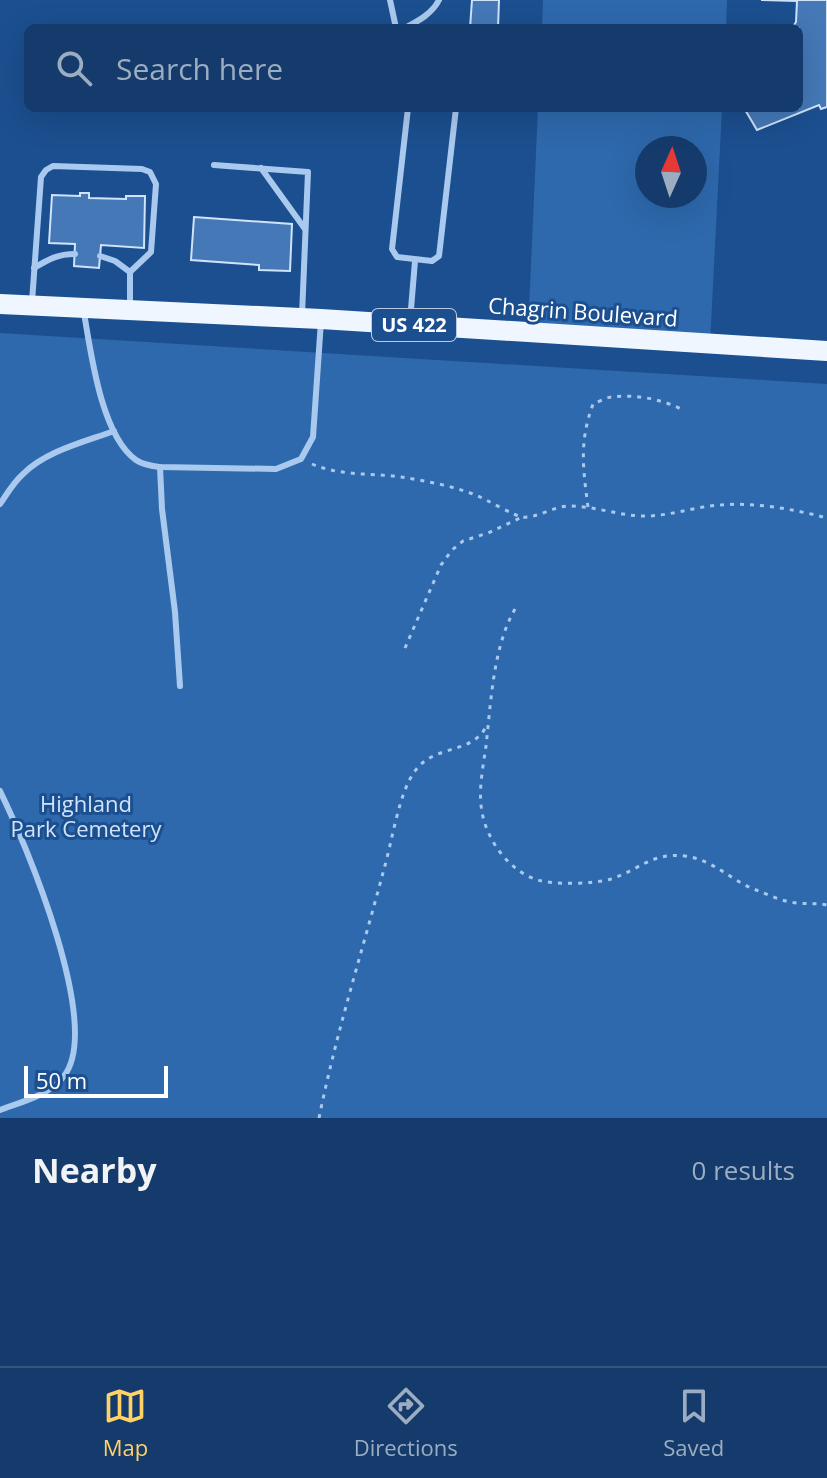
<!DOCTYPE html>
<style>
body{margin:0;font-family:"Open Sans",sans-serif;background:#1d4271;color:#f1f3f6}
.compass{position:absolute;left:635px;top:136px;width:72px;height:72px;border-radius:50%;background:#143b6b;box-shadow:0 8px 32px #0002;rotate:3deg}
.scale{position:absolute;left:24px;bottom:20px;width:144px;box-sizing:border-box;padding-left:8px;border:4px solid #fff;border-top:0;font-size:22px;line-height:28px;white-space:nowrap;color:#fff;-webkit-text-stroke:6px #1b4f8f;paint-order:stroke}
.list{margin:0;padding:0;list-style:none}
h2{display:flex;justify-content:space-between;align-items:center;height:104px;margin:0;padding:0 32px;font-size:34px}
h2 small{font-size:26px;font-weight:400;color:#9dadc1}
.icon{flex:none;width:44px;height:44px;fill:none;stroke:currentColor;stroke-width:2;stroke-linecap:round;stroke-linejoin:round}
.map{position:relative;flex:none;width:827px;height:1118px;overflow:hidden}
.search{position:absolute;background:#143b6b;box-shadow:0 8px 32px #0002;left:24px;right:24px;top:24px;height:88px;display:flex;align-items:center;gap:20px;box-sizing:border-box;padding:0 28px;border-radius:12px;color:#9dadc1;font-size:30px}
.sheet{height:248px;background:#143b6b}
nav{display:flex;justify-content:space-around;align-items:center;box-sizing:border-box;height:112px;border-top:2px solid #33557e;background:#143b6b;font-size:22px;color:#9dadc1}
nav a{display:grid;justify-items:center;gap:4px}
nav .on{color:#ffd166}
.map>svg:first-child{display:block}
.green{fill:#2e69ad;fill-rule:evenodd}
.building{fill:#4478b7;stroke:#cfe3fa;stroke-width:2}
.lines{fill:none;stroke-linecap:round;stroke-linejoin:round}
.path{stroke:#a9c9ee;stroke-width:3;stroke-dasharray:4 6;stroke-linecap:butt}
.service{stroke:#a9c9ee;stroke-width:6}
.primary{stroke:#f0f6ff;stroke-width:20}
.labels{text-anchor:middle;stroke-width:6;stroke-linejoin:round;paint-order:stroke}
.shield{fill:#1b4f8f;stroke:#bbcadd;stroke-width:2}
.shield-label{font-size:20px;font-weight:bold;fill:#fff}
.street-label{font-size:22px;fill:#fff;stroke:#1b4f8f}
.park-label{font-size:22px;fill:#cfe3fa;stroke:#1b4f8f}
</style>
<div class="map">
<svg width="827" height="1118" viewBox="0 0 827 1118">
<rect width="100%" height="100%" fill="#1b4f8f"/>
<g class="green">
<polygon points="543,0 727,0 726,28 542,28"/>
<path d="M538 108H722L710 344 528 332ZM647 148H695V196H647Z"/>
<polygon points="0,333 827,384 827,1118 0,1118"/>
</g>
<g class="building">
<polygon points="472,0 499,0 498,28 470,28"/>
<polygon points="761,0 827,0 827,107 821,109 819,105 757,130 744,108 799,108 799,28 792,28 796,22 797,1"/>
<polygon points="80,193 89,193 89,198 126,199 126,196 145,196 144,248 101,245 99,268 74,266 75,244 49,243 52,195 80,196"/>
<polygon points="194,217 292,224 290,271 259,270 259,265 191,260"/>
</g>
<g class="lines">
<g class="path">
<path d="M312 464C339 476 372 473 401 477 426 481 454 486 478 496 487 500 515 516 522 517 536 519 554 506 569 506 594 506 617 515 641 516 667 517 693 507 719 505 754 502 793 509 827 518"/>
<path d="M588 507C583 468 579 442 593 404 598 402 605 398 611 397 634 394 661 399 681 409"/>
<path d="M515 609C493 647 491 702 486 746 483 767 478 791 482 812 487 841 510 872 538 880 554 885 594 884 611 879 639 870 652 852 685 856 714 860 730 880 756 890 769 895 783 902 797 903 807 904 816 903 827 905"/>
<polyline points="405,648 441,565 452,550 463,541 488,533 522,517"/>
<path d="M319 1118C336 1034 362 952 384 869 392 842 399 792 415 771 431 748 462 752 478 737 482 734 484 730 486 727"/>
</g>
<g class="service">
<polyline points="390,0 396,28"/>
<path d="M405 28C418 21 432 14 439 0"/>
<polyline points="408,108 392,249 397,257 432,261 439,256 456,108"/>
<polyline points="214,165 308,172 302,315"/>
<polyline points="261,168 305,229"/>
<polyline points="100,256 115,261 130,272"/>
<path d="M34 268C49 259 58 254 75 254"/>
<polyline points="32,302 41,177 46,170 53,166 142,169 150,172 156,184 151,252 130,272 130,306"/>
<path d="M84 313C91 353 101 435 136 460 143 465 152 466 160 467L276 469 301 459 313 437 321 321"/>
<polyline points="410,321 415,261"/>
<polyline points="160,467 162,509 175,612 180,686"/>
<path d="M0 504C7 494 13 483 23 474 46 451 84 442 114 431"/>
<path d="M0 791C26 844 103 1026 64 1076 50 1095 21 1102 0 1110"/>
</g>
<polyline class="primary" points="0,304 321,319 827,351"/>
</g>
<g class="labels">
<rect class="shield" x="372" y="309" width="84" height="32" rx="6"/>
<g class="shield-label">
<text x="414" y="332">US 422</text>
</g>
<g class="street-label">
<text transform="translate(583 312) rotate(4)" y="8">Chagrin Boulevard</text>
</g>
<g class="park-label">
<text x="86" y="812">Highland<tspan x="86" dy="25">Park Cemetery</tspan></text>
</g>
</g>
</svg>
<svg class="compass" viewBox="-18 -18 36 36"><path d="M0-13l5 13h-10z" fill="#e53935"/><path d="M0 13l5-13h-10z" fill="#9dadc1"/></svg>
<div class="scale">50 m</div>
<div class="search"><svg class="icon" aria-label="search" viewBox="0 0 24 24"><circle cx="10" cy="10" r="6"/><path d="M15 15l6 6"/></svg>Search here</div>
</div>
<section class="sheet">
<h2>Nearby<small>0 results</small></h2>
<ul class="list">
</ul>
</section>
<nav>
<a class="on"><svg class="icon" aria-label="map" viewBox="0 0 24 24"><path d="M3 6l6-2 6 2 6-2v14l-6 2-6-2-6 2zM9 4v14M15 6v14"/></svg>Map</a>
<a><svg class="icon" aria-label="directions" viewBox="0 0 24 24"><path d="M12 3l9 9-9 9-9-9zM9 14v-3h6M13 9l2 2-2 2"/></svg>Directions</a>
<a><svg class="icon" aria-label="saved" viewBox="0 0 24 24"><path d="M7 4h10v16l-5-4-5 4z"/></svg>Saved</a>
</nav>
